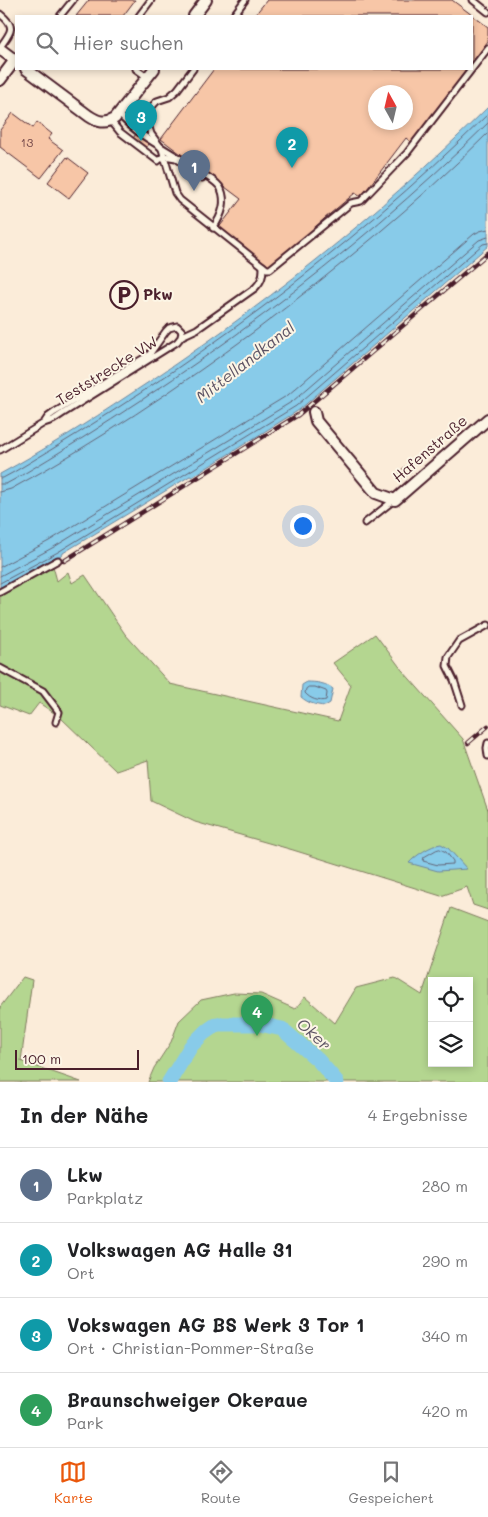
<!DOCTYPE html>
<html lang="de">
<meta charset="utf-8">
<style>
body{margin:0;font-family:Mali,sans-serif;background:#f6f6f6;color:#202124}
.controls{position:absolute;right:15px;bottom:15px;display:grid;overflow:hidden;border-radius:0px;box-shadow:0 2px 8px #0003}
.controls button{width:45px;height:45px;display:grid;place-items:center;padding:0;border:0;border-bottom:1px solid #e0e0e0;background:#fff;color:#202124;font:25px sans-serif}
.compass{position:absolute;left:368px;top:85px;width:45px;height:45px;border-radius:50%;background:#fff;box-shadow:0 2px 8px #0003;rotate:352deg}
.scale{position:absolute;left:15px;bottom:12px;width:124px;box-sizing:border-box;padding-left:5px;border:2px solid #4a1f2b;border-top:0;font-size:14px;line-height:18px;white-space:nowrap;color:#4a1f2b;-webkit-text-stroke:4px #fcf5e5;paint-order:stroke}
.you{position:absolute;left:302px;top:525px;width:18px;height:18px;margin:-12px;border:4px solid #fff;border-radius:50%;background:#1a73e8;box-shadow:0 0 0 8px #1a73e833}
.badge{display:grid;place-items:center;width:32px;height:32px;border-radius:50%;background:#ea580c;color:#fff;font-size:16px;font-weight:700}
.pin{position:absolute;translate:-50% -41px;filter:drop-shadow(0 1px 2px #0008)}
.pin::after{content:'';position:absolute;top:26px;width:18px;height:15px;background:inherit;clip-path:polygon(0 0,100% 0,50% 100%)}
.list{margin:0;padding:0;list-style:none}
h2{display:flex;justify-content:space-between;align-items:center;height:65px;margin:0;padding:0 20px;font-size:21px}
h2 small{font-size:16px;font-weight:400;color:#757577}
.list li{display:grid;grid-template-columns:32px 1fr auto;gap:15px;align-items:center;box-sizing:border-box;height:75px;padding:0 20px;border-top:1px solid #e0e0e0}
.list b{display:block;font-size:19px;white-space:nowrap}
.list p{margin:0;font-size:16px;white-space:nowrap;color:#757577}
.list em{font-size:16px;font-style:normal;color:#757577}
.icon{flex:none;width:28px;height:28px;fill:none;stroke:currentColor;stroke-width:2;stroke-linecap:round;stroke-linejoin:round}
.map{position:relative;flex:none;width:488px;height:1082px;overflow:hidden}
.search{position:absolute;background:#fff;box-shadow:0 2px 8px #0003;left:15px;right:15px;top:15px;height:55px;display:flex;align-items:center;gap:12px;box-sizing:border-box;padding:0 18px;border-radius:0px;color:#757577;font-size:19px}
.sheet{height:365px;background:#fff}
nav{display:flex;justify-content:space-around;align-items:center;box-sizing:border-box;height:70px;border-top:1px solid #e0e0e0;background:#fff;font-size:14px;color:#757577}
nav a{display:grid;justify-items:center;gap:2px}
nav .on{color:#ea580c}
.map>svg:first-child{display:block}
.green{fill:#b4d690;stroke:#7f7a5e;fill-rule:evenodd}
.water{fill:#88cbe9;stroke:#6f869d}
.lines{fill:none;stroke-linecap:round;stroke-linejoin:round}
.shore{stroke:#636477;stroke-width:1}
.river{stroke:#88cbe9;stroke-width:15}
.building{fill:#f7c6a7;stroke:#4a1f2b;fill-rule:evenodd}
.lane-casing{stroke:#4a1f2b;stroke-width:9}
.street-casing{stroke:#4a1f2b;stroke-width:14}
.lane{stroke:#fcf5e5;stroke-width:5}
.street{stroke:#fcf5e5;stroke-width:10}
.rail-casing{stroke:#4a1f2b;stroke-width:4.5}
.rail{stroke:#fcf5e5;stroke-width:2.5;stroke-dasharray:8;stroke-linecap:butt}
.labels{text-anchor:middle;stroke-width:4;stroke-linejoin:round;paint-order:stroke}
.number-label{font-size:12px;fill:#75494a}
.poi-label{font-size:15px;font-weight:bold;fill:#4a1f2b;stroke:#fcf5e5;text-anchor:start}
.street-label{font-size:15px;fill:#4a1f2b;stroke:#fcf5e5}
.water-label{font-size:16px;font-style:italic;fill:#5d5364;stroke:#fcf5e5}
</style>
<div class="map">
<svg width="488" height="1082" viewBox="0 0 488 1082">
<rect width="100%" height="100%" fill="#fbecd9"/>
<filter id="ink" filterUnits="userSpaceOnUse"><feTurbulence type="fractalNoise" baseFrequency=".02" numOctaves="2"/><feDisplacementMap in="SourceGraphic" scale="10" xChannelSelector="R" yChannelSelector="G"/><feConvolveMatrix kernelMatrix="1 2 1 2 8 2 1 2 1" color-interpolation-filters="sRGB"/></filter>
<g filter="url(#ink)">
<g class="green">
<polygon points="53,566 57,581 68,572 72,583 85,575 125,634 170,684 338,721 351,685 333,663 375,634 402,670 463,739 488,810 488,910 473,905 467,887 441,896 293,850 195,822 151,801 148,760 116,771 60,717 39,703 29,716 0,705 0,596"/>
<path d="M451 908 488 922V1082H148L154 1068 171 1042 179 1021 201 1000 234 993 261 994 295 1009 305 997 335 1023 356 988 395 978 422 995ZM432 981H469V1063H432Z"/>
<polygon points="23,977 32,980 21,1061 81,1082 0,1082 0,1007"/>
</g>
<g class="water">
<path d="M488 107V246L299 410 192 477 190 476 63 553V554L0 588V474C44 450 87 423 129 395 258 311 379 215 488 107Z"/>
<path d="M307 682C316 682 326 683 333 689L330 703 325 706C315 705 308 703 301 697L302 685Z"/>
<path d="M441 844 448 848 467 869 438 871 409 863C415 856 431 845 441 844Z"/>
</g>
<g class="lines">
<g class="shore">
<path d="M0 478H3L14 472C185 371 346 254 488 114"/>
<path d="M0 484H6L17 478C187 377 348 261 488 123"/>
<path d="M0 492 11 489C96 443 177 388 255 331 336 270 416 205 488 133"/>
<polyline points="0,567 49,541 288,395 474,234 480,231 488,229"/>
<polyline points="0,576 54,547 293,401 479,240 488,237"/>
<polyline points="0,583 58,552 296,406 483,244 488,243"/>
<path d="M309 687H315L326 691 327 693 326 700C319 702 310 699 305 693L306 689Z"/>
<polygon points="440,849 446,852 453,861 453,864 438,865 423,861 424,857 436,850"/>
</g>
<polyline class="river" points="169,1082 191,1046 204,1033 217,1024 260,1024 282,1029 318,1060 337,1082"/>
</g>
<g class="building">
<polygon points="89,0 135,0 123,16 76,16"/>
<polygon points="267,0 452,0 488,27 488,41 472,63 472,16 254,16"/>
<path d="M214 69H468L412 143 406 138 361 197 355 193 324 219 270 268 217 230 241 199 161 139ZM376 92H406V122H376Z"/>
<polygon points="13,113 33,128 37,122 52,134 48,139 63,150 41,178 0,147 0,130"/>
<polygon points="136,134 149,144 146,148 133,138"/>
<polygon points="67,157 88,173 69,198 48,182"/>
<polygon points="406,466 411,472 404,478 399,472"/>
</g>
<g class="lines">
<defs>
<g id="lane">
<polyline points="473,0 488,12"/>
<path d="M0 14C17 27 11 32 0 47"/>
<polyline points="60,16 73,0"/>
<polyline points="139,16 151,0"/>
<polyline points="233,16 245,0"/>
<polyline points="136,69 147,77"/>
<polyline points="193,69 177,90 169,97 157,101 148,111 147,121 151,134 162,149 175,193 180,200 263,266 267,269 270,269 351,203 361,201 407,153 488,48"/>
<path d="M119 114C141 140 176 153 203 174 209 178 218 182 221 189 227 203 221 217 213 228"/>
<polyline points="111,121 120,132 158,161 164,156 176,158 202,178"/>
<path d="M182 336 197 329 255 288C262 281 263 276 263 266"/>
<polyline points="0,450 44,423 48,417 55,412 149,355 166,331 169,328 177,326 182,331 181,337 177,342 62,414 53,420 44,423 0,450"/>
<polyline points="365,523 394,500"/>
<polyline points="0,592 58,560"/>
<polyline points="0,668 43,691 59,712 56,722"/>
<polyline points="462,705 454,680 447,666 448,657 459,641 488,625"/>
<polyline points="488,743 487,748 488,756"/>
</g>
<g id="street">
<polyline points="194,16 206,0"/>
<polyline points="0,49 16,61"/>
<path d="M26 69 89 116C98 122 105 124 115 118L154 69"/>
<polyline points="0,80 15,60"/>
<polyline points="314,412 316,421 376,493 395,500 488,419"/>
</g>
</defs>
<use href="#lane" class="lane-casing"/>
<use href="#street" class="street-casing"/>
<use href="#lane" class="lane"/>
<use href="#street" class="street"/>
<defs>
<g id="rail">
<polyline points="64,561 298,415 488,253"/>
<polyline points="468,743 488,726"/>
</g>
</defs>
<use href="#rail" class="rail-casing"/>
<use href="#rail" class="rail"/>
</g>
</g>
<defs>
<symbol id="parking-ring" viewBox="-11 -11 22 22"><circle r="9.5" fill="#fcf5e5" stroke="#4a1f2b" stroke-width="1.5"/><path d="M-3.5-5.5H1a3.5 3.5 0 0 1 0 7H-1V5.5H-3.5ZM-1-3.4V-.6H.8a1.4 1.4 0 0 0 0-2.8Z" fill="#4a1f2b"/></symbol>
</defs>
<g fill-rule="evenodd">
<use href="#parking-ring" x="108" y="279" width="32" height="32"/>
</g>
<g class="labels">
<g class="number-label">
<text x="27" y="147">13</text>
</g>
<g class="poi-label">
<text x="143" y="300">Pkw</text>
</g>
<g class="street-label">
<text transform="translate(107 371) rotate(-32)" y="5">Teststrecke VW</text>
<text transform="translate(430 449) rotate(-41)" y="5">Hafenstraße</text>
</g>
<g class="water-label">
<text transform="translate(245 362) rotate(-38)" y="6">Mittellandkanal</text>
<text transform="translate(314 1034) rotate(42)" y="6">Oker</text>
</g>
</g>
</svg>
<div class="controls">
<button><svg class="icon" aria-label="locate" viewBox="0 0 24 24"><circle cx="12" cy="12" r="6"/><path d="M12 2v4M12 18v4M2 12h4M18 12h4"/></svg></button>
<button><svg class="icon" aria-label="layers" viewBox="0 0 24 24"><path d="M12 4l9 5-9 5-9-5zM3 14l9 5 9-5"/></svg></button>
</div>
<svg class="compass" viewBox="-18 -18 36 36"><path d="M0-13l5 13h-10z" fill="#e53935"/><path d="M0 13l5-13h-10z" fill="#757577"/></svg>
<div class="scale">100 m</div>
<div class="you"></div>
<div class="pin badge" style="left:194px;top:191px;background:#5c6f8a">1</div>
<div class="pin badge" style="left:292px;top:168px;background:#0f9aa8">2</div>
<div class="pin badge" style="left:141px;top:141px;background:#0f9aa8">3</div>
<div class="pin badge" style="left:257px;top:1036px;background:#2e9e5b">4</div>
<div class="search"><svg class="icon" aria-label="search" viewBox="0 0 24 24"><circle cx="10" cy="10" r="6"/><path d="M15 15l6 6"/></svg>Hier suchen</div>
</div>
<section class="sheet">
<h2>In der Nähe<small>4 Ergebnisse</small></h2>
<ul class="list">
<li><span class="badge" style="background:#5c6f8a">1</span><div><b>Lkw</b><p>Parkplatz</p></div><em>280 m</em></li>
<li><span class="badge" style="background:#0f9aa8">2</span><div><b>Volkswagen AG Halle 31</b><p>Ort</p></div><em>290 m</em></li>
<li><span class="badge" style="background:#0f9aa8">3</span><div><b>Vokswagen AG BS Werk 3 Tor 1</b><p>Ort · Christian-Pommer-Straße</p></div><em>340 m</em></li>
<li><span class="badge" style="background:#2e9e5b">4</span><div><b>Braunschweiger Okeraue</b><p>Park</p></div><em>420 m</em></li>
</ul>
</section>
<nav>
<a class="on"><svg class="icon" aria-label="map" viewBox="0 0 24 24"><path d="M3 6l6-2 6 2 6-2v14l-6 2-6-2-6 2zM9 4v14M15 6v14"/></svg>Karte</a>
<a><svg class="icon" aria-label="directions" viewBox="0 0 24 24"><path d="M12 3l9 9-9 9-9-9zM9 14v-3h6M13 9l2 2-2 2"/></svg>Route</a>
<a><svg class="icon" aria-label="saved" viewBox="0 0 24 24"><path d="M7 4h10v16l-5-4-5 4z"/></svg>Gespeichert</a>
</nav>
